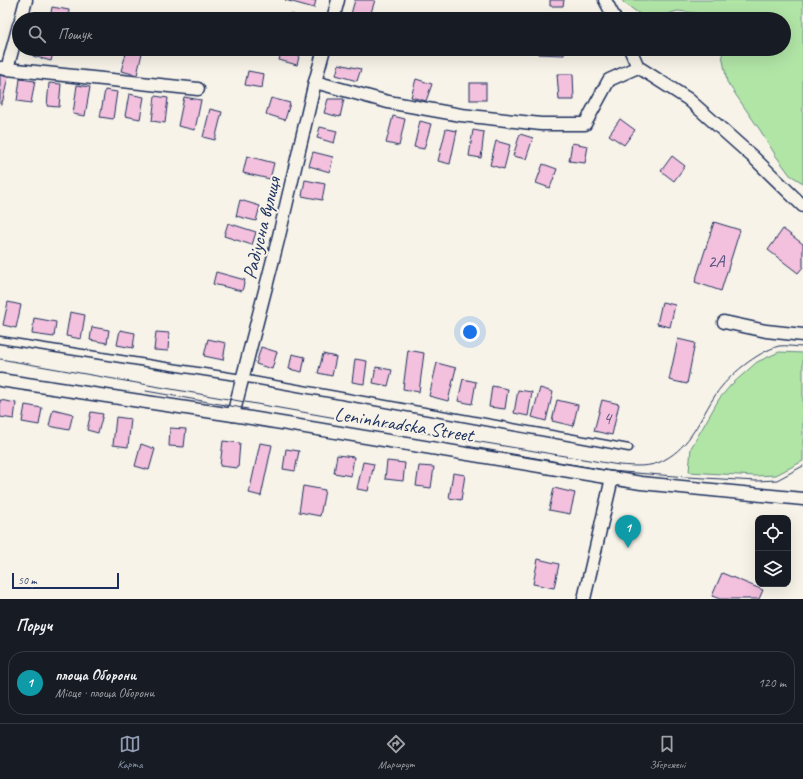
<!DOCTYPE html>
<html lang="uk">
<meta charset="utf-8">
<style>
body{margin:0;font-family:Caveat,sans-serif;background:#242831;color:#f1f3f6}
.controls{position:absolute;right:12px;bottom:12px;display:grid;overflow:hidden;border-radius:8px;box-shadow:0 4px 16px #0002}
.controls button{width:36px;height:36px;display:grid;place-items:center;padding:0;border:0;border-bottom:1px solid #363941;background:#171b24;color:#f1f3f6;font:20px sans-serif}
.scale{position:absolute;left:12px;bottom:10px;width:107px;box-sizing:border-box;padding-left:4px;border:2px solid #1b2f5e;border-top:0;font-size:11px;line-height:14px;white-space:nowrap;color:#1b2f5e;-webkit-text-stroke:3px #f7f3e8;paint-order:stroke}
.you{position:absolute;left:470px;top:332px;width:14px;height:14px;margin:-10px;border:3px solid #fff;border-radius:50%;background:#1a73e8;box-shadow:0 0 0 6px #1a73e833}
.badge{display:grid;place-items:center;width:26px;height:26px;border-radius:50%;background:#919bb2;color:#fff;font-size:13px;font-weight:700}
.pin{position:absolute;translate:-50% -33px;filter:drop-shadow(0 1px 2px #0008)}
.pin::after{content:'';position:absolute;top:21px;width:14px;height:12px;background:inherit;clip-path:polygon(0 0,100% 0,50% 100%)}
.list{margin:0;padding:0;list-style:none}
h2{display:flex;justify-content:space-between;align-items:center;height:52px;margin:0;padding:0 16px;font-size:17px}
h2 small{font-size:13px;font-weight:400;color:#9ea1a6}
.list li{display:grid;grid-template-columns:26px 1fr auto;gap:12px;align-items:center;box-sizing:border-box;height:64px;margin:0 8px 8px;padding:0 8px;border:1px solid #363941;border-radius:16px}
.list b{display:block;font-size:15px;white-space:nowrap}
.list p{margin:0;font-size:13px;white-space:nowrap;color:#9ea1a6}
.list em{font-size:13px;font-style:normal;color:#9ea1a6}
.icon{flex:none;width:22px;height:22px;fill:none;stroke:currentColor;stroke-width:2;stroke-linecap:round;stroke-linejoin:round}
.map{position:relative;flex:none;width:803px;height:599px;overflow:hidden}
.search{position:absolute;background:#171b24;box-shadow:0 4px 16px #0002;left:12px;right:12px;top:12px;height:44px;display:flex;align-items:center;gap:10px;box-sizing:border-box;padding:0 14px;border-radius:22px;color:#9ea1a6;font-size:15px}
.sheet{height:124px;background:#171b24}
nav{display:flex;justify-content:space-around;align-items:center;box-sizing:border-box;height:56px;border-top:1px solid #363941;background:#171b24;font-size:11px;color:#9ea1a6}
nav a{display:grid;justify-items:center;gap:2px}
nav .on{color:#919bb2}
.map>svg:first-child{display:block}
.green{fill:#b1e5a6;stroke:#668a82}
.building{fill:#f3c0dd;stroke:#1b2f5e}
.lines{fill:none;stroke-linecap:round;stroke-linejoin:round}
.lane-casing{stroke:#1b2f5e;stroke-width:9}
.street-casing{stroke:#1b2f5e;stroke-width:15}
.lane{stroke:#f7f3e8;stroke-width:6}
.street{stroke:#f7f3e8;stroke-width:12}
.tram{stroke:#1b2f5e;stroke-width:1}
.labels{text-anchor:middle;stroke-width:4;stroke-linejoin:round;paint-order:stroke}
.number-label{font-size:18px;fill:#51537e}
.street-label{font-size:20px;fill:#1b2f5e;stroke:#f7f3e8}
</style>
<div class="map">
<svg width="803" height="599" viewBox="0 0 803 599">
<rect width="100%" height="100%" fill="#f7f3e8"/>
<filter id="ink" filterUnits="userSpaceOnUse"><feTurbulence type="fractalNoise" baseFrequency=".025" numOctaves="2"/><feDisplacementMap in="SourceGraphic" scale="8" xChannelSelector="R" yChannelSelector="G"/><feConvolveMatrix kernelMatrix="1 2 1 2 8 2 1 2 1" color-interpolation-filters="sRGB"/></filter>
<g filter="url(#ink)">
<g class="green">
<polygon points="622,0 803,0 803,183 790,175 776,156 760,130 727,82 721,49 784,49 784,19 715,19 715,17 703,14 678,11 659,16 641,15 624,3"/>
<polygon points="779,352 803,353 803,461 776,475 755,476 689,472 691,448 719,399 731,385 757,362"/>
</g>
<g class="building">
<polygon points="285,0 316,0 314,8"/>
<polygon points="355,0 375,0 369,19 351,14"/>
<polygon points="550,0 564,0 563,6 550,6"/>
<polygon points="52,7 69,10 68,19 50,19"/>
<polygon points="290,14 308,19 289,19"/>
<polygon points="35,49 54,49 51,61 33,56"/>
<polygon points="282,49 301,49 297,65 279,60"/>
<polygon points="538,49 565,49 564,55 538,54"/>
<polygon points="127,50 142,53 137,75 121,71"/>
<polygon points="339,64 361,69 357,81 336,75"/>
<polygon points="248,71 264,74 262,88 245,85"/>
<polygon points="557,74 573,74 574,100 559,100"/>
<polygon points="0,75 8,77 2,104 0,104"/>
<polygon points="20,79 35,81 31,103 17,101"/>
<polygon points="416,79 432,84 426,101 411,97"/>
<polygon points="49,83 61,84 59,107 47,106"/>
<rect x="470" y="83" width="16" height="17"/>
<polygon points="77,85 90,87 85,116 73,114"/>
<polygon points="105,90 117,92 113,119 100,117"/>
<polygon points="129,94 144,97 140,119 125,116"/>
<polygon points="155,96 168,98 165,123 152,121"/>
<polygon points="184,97 201,100 195,130 178,126"/>
<polygon points="271,98 290,103 285,120 266,114"/>
<polygon points="328,99 344,99 340,117 324,113"/>
<polygon points="210,109 222,112 215,140 203,137"/>
<polygon points="393,116 405,119 399,146 386,143"/>
<polygon points="620,119 635,130 624,145 609,135"/>
<polygon points="420,121 431,124 424,149 414,147"/>
<polygon points="320,127 337,131 334,143 317,138"/>
<polygon points="446,129 457,131 450,164 438,161"/>
<polygon points="473,130 484,132 481,158 469,156"/>
<polygon points="520,134 533,138 526,159 513,156"/>
<polygon points="496,141 510,145 504,169 490,165"/>
<polygon points="572,143 588,146 585,163 569,161"/>
<polygon points="313,152 333,157 330,172 309,166"/>
<polygon points="247,156 274,163 270,179 243,173"/>
<polygon points="672,156 685,166 674,181 661,171"/>
<polygon points="543,164 557,169 550,188 536,183"/>
<polygon points="305,180 325,184 322,200 302,196"/>
<polygon points="240,200 260,206 256,221 236,216"/>
<polygon points="714,222 740,230 721,291 695,282"/>
<polygon points="228,223 256,232 252,245 224,236"/>
<polygon points="783,229 803,244 803,267 798,273 768,250"/>
<polygon points="216,272 245,280 242,291 213,284"/>
<polygon points="8,302 21,305 16,328 3,325"/>
<polygon points="662,302 675,305 670,327 657,324"/>
<polygon points="70,312 85,315 81,339 66,336"/>
<polygon points="34,318 56,322 54,337 32,334"/>
<polygon points="92,327 109,330 107,343 90,340"/>
<polygon points="120,330 135,333 133,348 117,345"/>
<polygon points="156,332 169,333 168,351 154,350"/>
<polygon points="208,339 226,343 223,360 204,356"/>
<polygon points="678,339 695,343 687,384 669,380"/>
<polygon points="261,347 277,352 272,369 256,364"/>
<polygon points="408,350 424,353 419,392 403,389"/>
<polygon points="292,354 305,357 302,372 289,369"/>
<polygon points="323,354 336,357 332,376 318,373"/>
<polygon points="355,359 367,361 364,384 352,382"/>
<polygon points="437,363 456,368 448,401 429,396"/>
<polygon points="376,367 392,370 388,386 373,383"/>
<polygon points="463,379 476,382 472,404 458,401"/>
<polygon points="492,386 508,389 505,409 489,407"/>
<polygon points="540,388 553,392 546,421 532,417"/>
<polygon points="518,390 532,392 528,416 514,413"/>
<polygon points="0,400 16,403 14,419 0,417"/>
<polygon points="557,400 578,405 573,426 552,421"/>
<polygon points="602,400 619,404 612,435 594,431"/>
<polygon points="25,405 42,408 39,425 22,422"/>
<polygon points="53,409 73,414 69,430 49,426"/>
<polygon points="91,412 103,414 98,433 87,430"/>
<polygon points="116,417 131,419 128,447 113,445"/>
<polygon points="170,428 186,429 184,447 169,446"/>
<polygon points="223,441 240,443 238,468 220,466"/>
<polygon points="260,443 272,445 261,496 249,493"/>
<polygon points="141,444 155,449 149,470 135,466"/>
<polygon points="286,449 299,451 295,471 283,469"/>
<polygon points="337,455 354,457 351,476 334,473"/>
<polygon points="387,461 405,463 403,481 385,479"/>
<polygon points="363,462 374,464 368,491 357,489"/>
<polygon points="419,466 434,467 431,488 416,486"/>
<polygon points="453,473 465,475 461,500 449,498"/>
<polygon points="303,486 325,490 320,516 299,512"/>
<polygon points="554,488 575,493 570,514 549,510"/>
<polygon points="538,559 559,564 554,588 533,584"/>
<polygon points="722,573 763,590 759,599 720,599 712,596"/>
</g>
<g class="lines">
<defs>
<polyline id="lane" points="0,340 242,378 629,448"/>
<g id="street">
<polyline points="605,0 615,19"/>
<polyline points="21,19 26,0"/>
<polyline points="333,19 338,0"/>
<polyline points="630,49 638,67 688,99 753,157 803,206"/>
<polyline points="1,68 7,69 19,25"/>
<polyline points="7,69 198,89"/>
<polyline points="315,82 388,102 461,115 541,124 585,124 609,80 638,67"/>
<polyline points="724,322 766,331 803,335"/>
<polyline points="0,380 233,415 641,483 803,499"/>
<polyline points="233,415 278,240 315,82 324,49"/>
<polyline points="584,599 612,478"/>
</g>
</defs>
<use href="#lane" class="lane-casing"/>
<use href="#street" class="street-casing"/>
<use href="#lane" class="lane"/>
<use href="#street" class="street"/>
<g class="tram">
<path d="M0 359 359 422 619 465C633 466 651 468 664 460 691 446 700 418 716 394 728 376 757 352 779 346 786 345 796 347 803 347"/>
<polyline points="146,391 248,409"/>
<polyline points="467,446 610,471 687,477 756,481 777,480 803,466"/>
</g>
</g>
</g>
<g class="labels">
<g class="number-label">
<text x="716" y="267">2А</text>
<text x="607" y="424">4</text>
</g>
<g class="street-label">
<text transform="translate(261 228) rotate(-76)" y="7">Радіусна вулиця</text>
<text transform="translate(404 424) rotate(9)" y="7">Leninhradska Street</text>
</g>
</g>
</svg>
<div class="controls">
<button><svg class="icon" aria-label="locate" viewBox="0 0 24 24"><circle cx="12" cy="12" r="6"/><path d="M12 2v4M12 18v4M2 12h4M18 12h4"/></svg></button>
<button><svg class="icon" aria-label="layers" viewBox="0 0 24 24"><path d="M12 4l9 5-9 5-9-5zM3 14l9 5 9-5"/></svg></button>
</div>
<div class="scale">50 m</div>
<div class="you"></div>
<div class="pin badge" style="left:628px;top:548px;background:#0f9aa8">1</div>
<div class="search"><svg class="icon" aria-label="search" viewBox="0 0 24 24"><circle cx="10" cy="10" r="6"/><path d="M15 15l6 6"/></svg>Пошук</div>
</div>
<section class="sheet">
<h2>Поруч<small></small></h2>
<ul class="list">
<li><span class="badge" style="background:#0f9aa8">1</span><div><b>площа Оборони</b><p>Місце · площа Оборони</p></div><em>120 m</em></li>
</ul>
</section>
<nav>
<a class="on"><svg class="icon" aria-label="map" viewBox="0 0 24 24"><path d="M3 6l6-2 6 2 6-2v14l-6 2-6-2-6 2zM9 4v14M15 6v14"/></svg>Карта</a>
<a><svg class="icon" aria-label="directions" viewBox="0 0 24 24"><path d="M12 3l9 9-9 9-9-9zM9 14v-3h6M13 9l2 2-2 2"/></svg>Маршрут</a>
<a><svg class="icon" aria-label="saved" viewBox="0 0 24 24"><path d="M7 4h10v16l-5-4-5 4z"/></svg>Збережені</a>
</nav>
